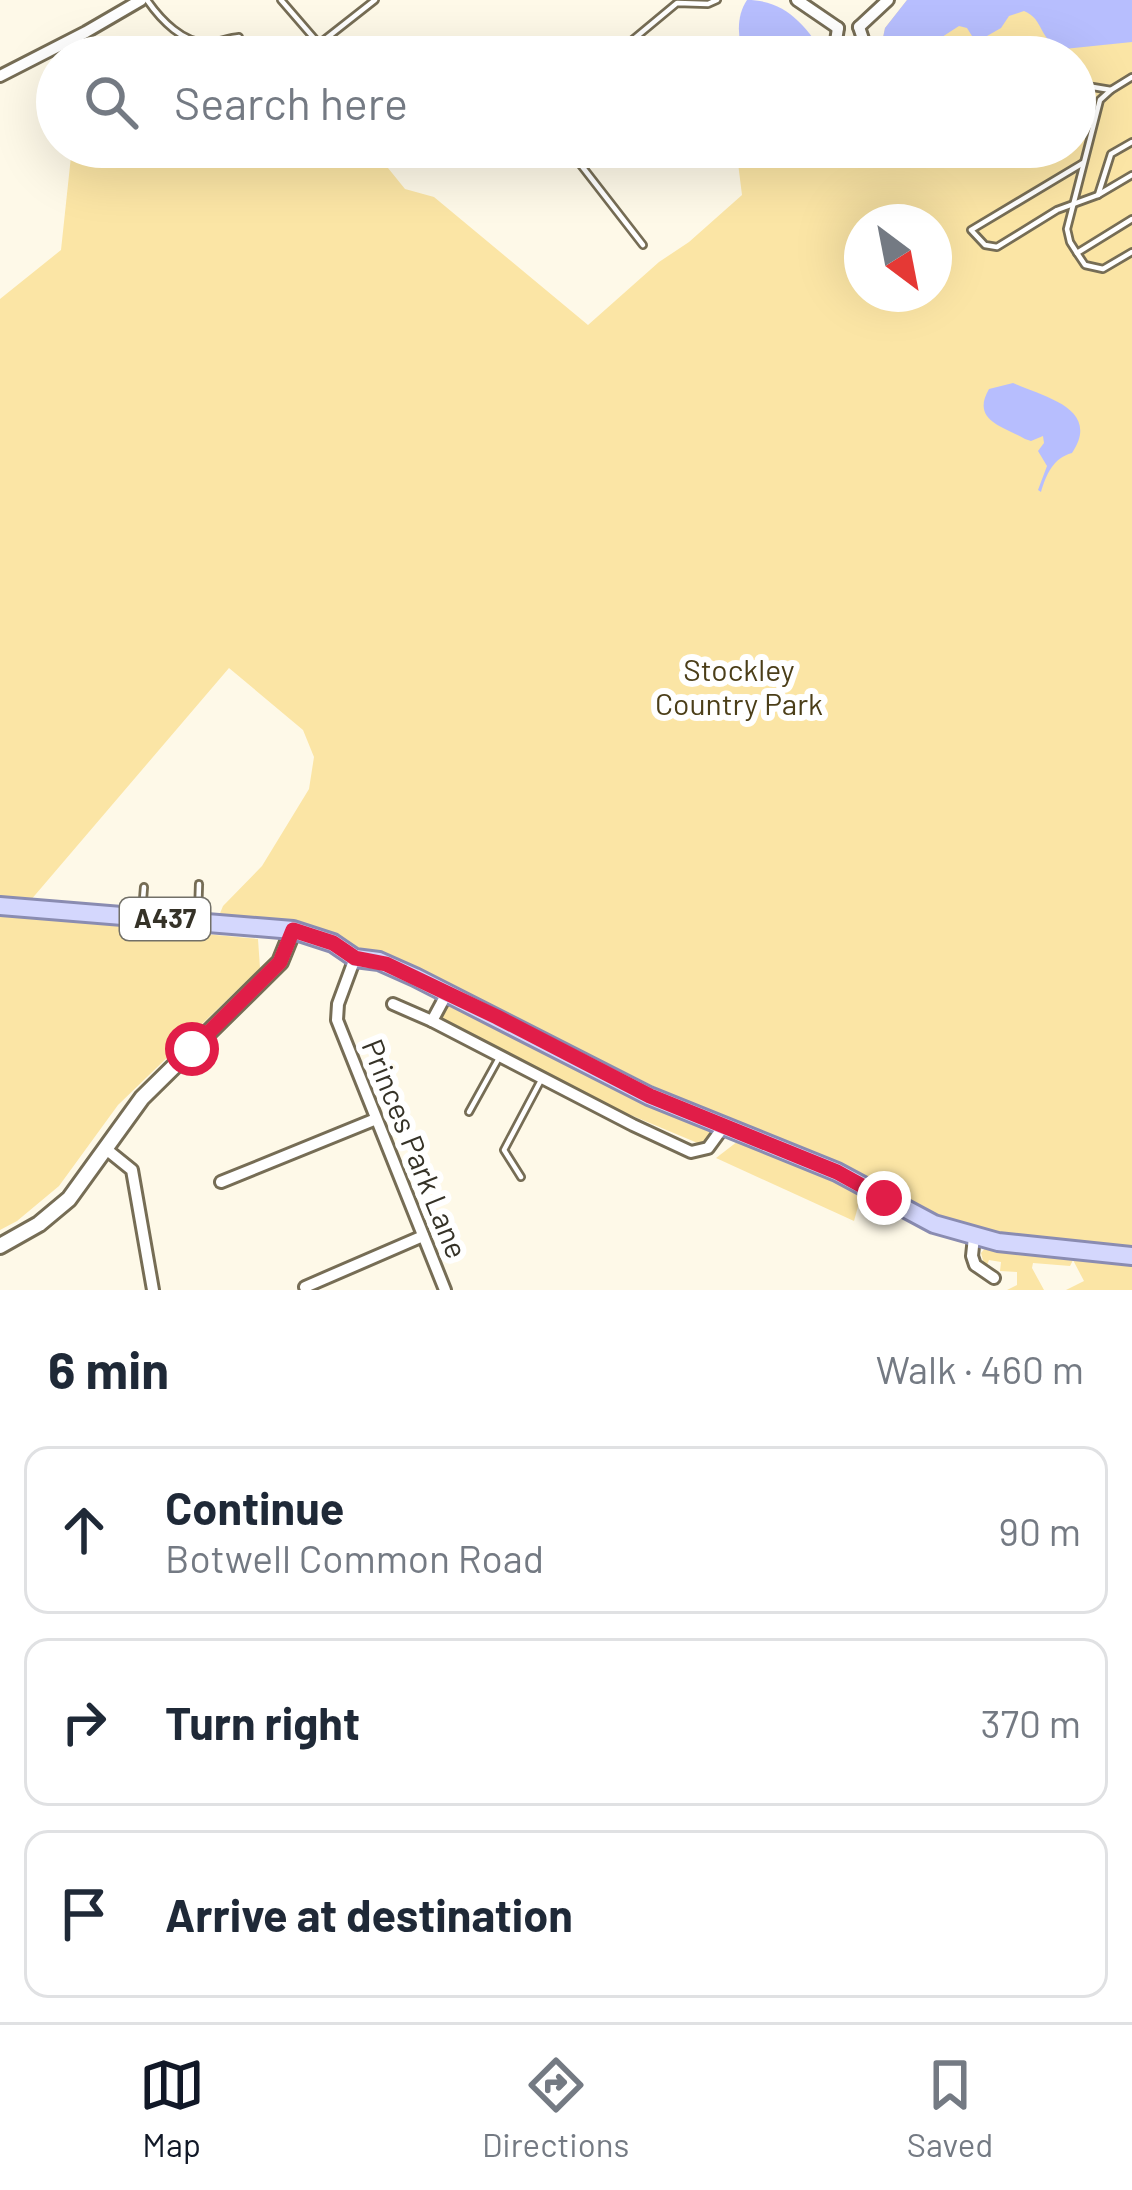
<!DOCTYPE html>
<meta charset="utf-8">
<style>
body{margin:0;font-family:Barlow,sans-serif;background:#f6f6f7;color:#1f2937}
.compass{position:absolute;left:844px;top:204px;width:108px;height:108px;border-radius:50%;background:#fff;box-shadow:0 12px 48px #0002;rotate:148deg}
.stop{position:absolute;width:36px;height:36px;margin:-27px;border:9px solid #e11d48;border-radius:50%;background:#fff}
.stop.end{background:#e11d48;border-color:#fff;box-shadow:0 3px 12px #0008}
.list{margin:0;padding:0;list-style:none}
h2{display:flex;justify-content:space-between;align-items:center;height:156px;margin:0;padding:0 48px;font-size:51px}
h2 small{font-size:39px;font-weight:400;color:#747a83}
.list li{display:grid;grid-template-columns:78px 1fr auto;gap:36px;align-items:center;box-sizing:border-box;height:168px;margin:0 24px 24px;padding:0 24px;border:3px solid #e0e1e3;border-radius:24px}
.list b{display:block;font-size:45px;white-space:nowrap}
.list p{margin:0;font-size:39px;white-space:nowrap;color:#747a83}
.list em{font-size:39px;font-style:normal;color:#747a83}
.icon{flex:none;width:66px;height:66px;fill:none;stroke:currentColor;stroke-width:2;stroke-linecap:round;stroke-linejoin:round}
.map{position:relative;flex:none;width:1132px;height:1290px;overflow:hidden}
.search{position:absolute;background:#fff;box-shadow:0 12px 48px #0002;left:36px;right:36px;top:36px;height:132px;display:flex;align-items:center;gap:30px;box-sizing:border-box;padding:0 42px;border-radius:66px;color:#747a83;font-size:45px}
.sheet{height:732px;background:#fff}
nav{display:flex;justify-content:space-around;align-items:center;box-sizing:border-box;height:168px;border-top:3px solid #e0e1e3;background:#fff;font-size:33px;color:#747a83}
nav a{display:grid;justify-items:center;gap:6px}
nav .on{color:#111827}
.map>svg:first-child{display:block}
.green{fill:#fbe5a5;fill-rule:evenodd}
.water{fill:#b7befe}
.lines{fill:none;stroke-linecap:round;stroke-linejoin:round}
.lane-casing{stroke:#766d55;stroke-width:10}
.street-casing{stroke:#766d55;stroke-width:16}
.secondary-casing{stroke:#766d55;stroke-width:20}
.primary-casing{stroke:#8a8cb1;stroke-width:22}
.lane{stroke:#fff;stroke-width:4.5}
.street{stroke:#fff;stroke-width:10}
.secondary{stroke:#fff;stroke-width:14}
.primary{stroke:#d4d7fd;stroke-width:16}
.route{stroke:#e11d48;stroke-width:15}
.labels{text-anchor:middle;stroke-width:12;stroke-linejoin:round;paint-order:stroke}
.shield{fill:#fff;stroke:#727068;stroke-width:3}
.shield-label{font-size:27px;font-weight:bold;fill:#353227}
.park-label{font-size:30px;fill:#4b3e18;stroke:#fff}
.street-label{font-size:30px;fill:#353227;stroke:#fff}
</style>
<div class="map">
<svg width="1132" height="1290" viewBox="0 0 1132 1290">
<rect width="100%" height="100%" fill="#fef9e8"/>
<g class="green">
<path d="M907 0H1132V1256L974 1237 729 1124 405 962 293 930 216 923 223 906 262 866 309 789 314 757 303 730 229 668 30 901H0V299L61 250 72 147H371L405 189 434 197 588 325 659 262 689 242 742 195 736 147H1075V57H879L885 28ZM862 222H934V294H862Z"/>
<polygon points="0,915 258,939 260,968 118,1105 59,1186 17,1221 0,1230"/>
<polygon points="447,993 713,1129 705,1142 700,1144 542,1078 432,1021"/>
<polygon points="742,1138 808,1165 856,1190 859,1203 854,1221 716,1158"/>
<polygon points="987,1246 1132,1263 1132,1290 1066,1290 1084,1281 1073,1260 1070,1266 1033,1263 1032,1268 1044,1290 1007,1290 1017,1285 1017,1272 1000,1271 1001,1262 989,1260 987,1265 984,1264 981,1253"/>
</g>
<g class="water">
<path d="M747 0C786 0 806 26 826 57H745C737 39 736 16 747 0Z"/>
<path d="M907 0H1132V42L1064 49C1038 42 1045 19 1024 11L1009 16 1001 28 980 40 972 36 967 28 959 26 911 57H879L885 28Z"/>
<path d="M1013 383C1043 397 1102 408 1072 453 1053 458 1046 475 1041 492L1038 490 1047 466 1038 451 1044 443 1043 436 1031 441 1025 439C1002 426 971 420 989 389Z"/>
</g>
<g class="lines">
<defs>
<g id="lane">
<path d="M147 0C160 19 184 45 210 43 220 42 228 38 239 37"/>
<polyline points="281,0 319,44 375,0"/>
<polyline points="612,57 677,3 708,4 717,0"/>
<polyline points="1132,77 1111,90 1100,100 1067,229 1070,242 1077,253 1132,219"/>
<polyline points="1087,86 1111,90"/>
<polyline points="567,147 643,245"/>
<polyline points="1083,163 971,230 985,245 997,247 1057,210 1098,195 1132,175"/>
<polyline points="1098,195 1111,154 1132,142"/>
<polyline points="1077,253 1085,265 1103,269 1132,252"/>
<polyline points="142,912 144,887"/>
<polyline points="198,916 199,884"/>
<polyline points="469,1112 500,1056"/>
<polyline points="521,1177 504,1150 540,1082"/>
</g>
<g id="street">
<polyline points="797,0 838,28"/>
<polyline points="859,27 888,0"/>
<path d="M838 28 836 41C844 53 857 52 863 39L859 27"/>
<polyline points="0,76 86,32 141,0"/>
<polyline points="355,958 338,1004 337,1020 445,1290"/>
<polyline points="393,1004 432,1021 633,1125 691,1152 708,1148 724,1126"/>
<polyline points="432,1021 447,993"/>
<polyline points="106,1149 132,1170 153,1290"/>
<polyline points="221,1182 376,1119"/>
<polyline points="974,1237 972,1256 975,1265 994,1278"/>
<polyline points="305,1287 423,1236"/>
</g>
<polyline id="secondary" points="0,1246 39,1224 69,1199 142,1098 280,962 293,930"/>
<polyline id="primary" points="0,906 293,930 333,943 355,958 379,961 415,977 649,1096 837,1172 934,1224 998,1242 1132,1256"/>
</defs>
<use href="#lane" class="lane-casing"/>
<use href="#street" class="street-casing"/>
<use href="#secondary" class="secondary-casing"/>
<use href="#primary" class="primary-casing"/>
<use href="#lane" class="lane"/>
<use href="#street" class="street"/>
<use href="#secondary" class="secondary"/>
<use href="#primary" class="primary"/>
</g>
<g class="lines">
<polyline class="route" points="192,1049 280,962 293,930 333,943 355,958 386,964 497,1017 650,1096 837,1172 884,1198"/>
</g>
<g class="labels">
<rect class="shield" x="120" y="898" width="90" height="42" rx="9"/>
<g class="shield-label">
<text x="165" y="928">A437</text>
</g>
<g class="park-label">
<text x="739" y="681">Stockley<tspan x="739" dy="34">Country Park</tspan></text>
</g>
<g class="street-label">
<text transform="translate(414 1149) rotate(68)" y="10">Princes Park Lane</text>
</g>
</g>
</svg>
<svg class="compass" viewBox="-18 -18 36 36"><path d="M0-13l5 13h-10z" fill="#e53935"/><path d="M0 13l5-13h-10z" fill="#747a83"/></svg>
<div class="stop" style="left:192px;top:1049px"></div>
<div class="stop end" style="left:884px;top:1198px"></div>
<div class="search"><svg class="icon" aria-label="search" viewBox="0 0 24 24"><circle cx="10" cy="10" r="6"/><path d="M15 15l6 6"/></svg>Search here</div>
</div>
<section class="sheet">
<h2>6 min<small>Walk · 460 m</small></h2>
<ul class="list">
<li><svg class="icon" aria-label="ahead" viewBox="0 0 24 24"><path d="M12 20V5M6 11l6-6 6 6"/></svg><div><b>Continue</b><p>Botwell Common Road</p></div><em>90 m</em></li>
<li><svg class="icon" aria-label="right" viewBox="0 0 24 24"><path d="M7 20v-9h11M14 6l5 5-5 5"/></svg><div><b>Turn right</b></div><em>370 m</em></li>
<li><svg class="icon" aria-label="arrive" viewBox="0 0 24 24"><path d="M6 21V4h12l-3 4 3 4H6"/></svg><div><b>Arrive at destination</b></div></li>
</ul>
</section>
<nav>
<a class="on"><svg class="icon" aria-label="map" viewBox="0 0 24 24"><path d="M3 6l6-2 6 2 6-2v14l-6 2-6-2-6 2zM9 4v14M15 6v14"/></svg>Map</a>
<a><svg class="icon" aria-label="directions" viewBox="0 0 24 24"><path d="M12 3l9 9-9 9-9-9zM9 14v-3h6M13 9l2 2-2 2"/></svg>Directions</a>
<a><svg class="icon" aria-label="saved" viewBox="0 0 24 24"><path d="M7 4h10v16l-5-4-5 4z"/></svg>Saved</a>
</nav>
